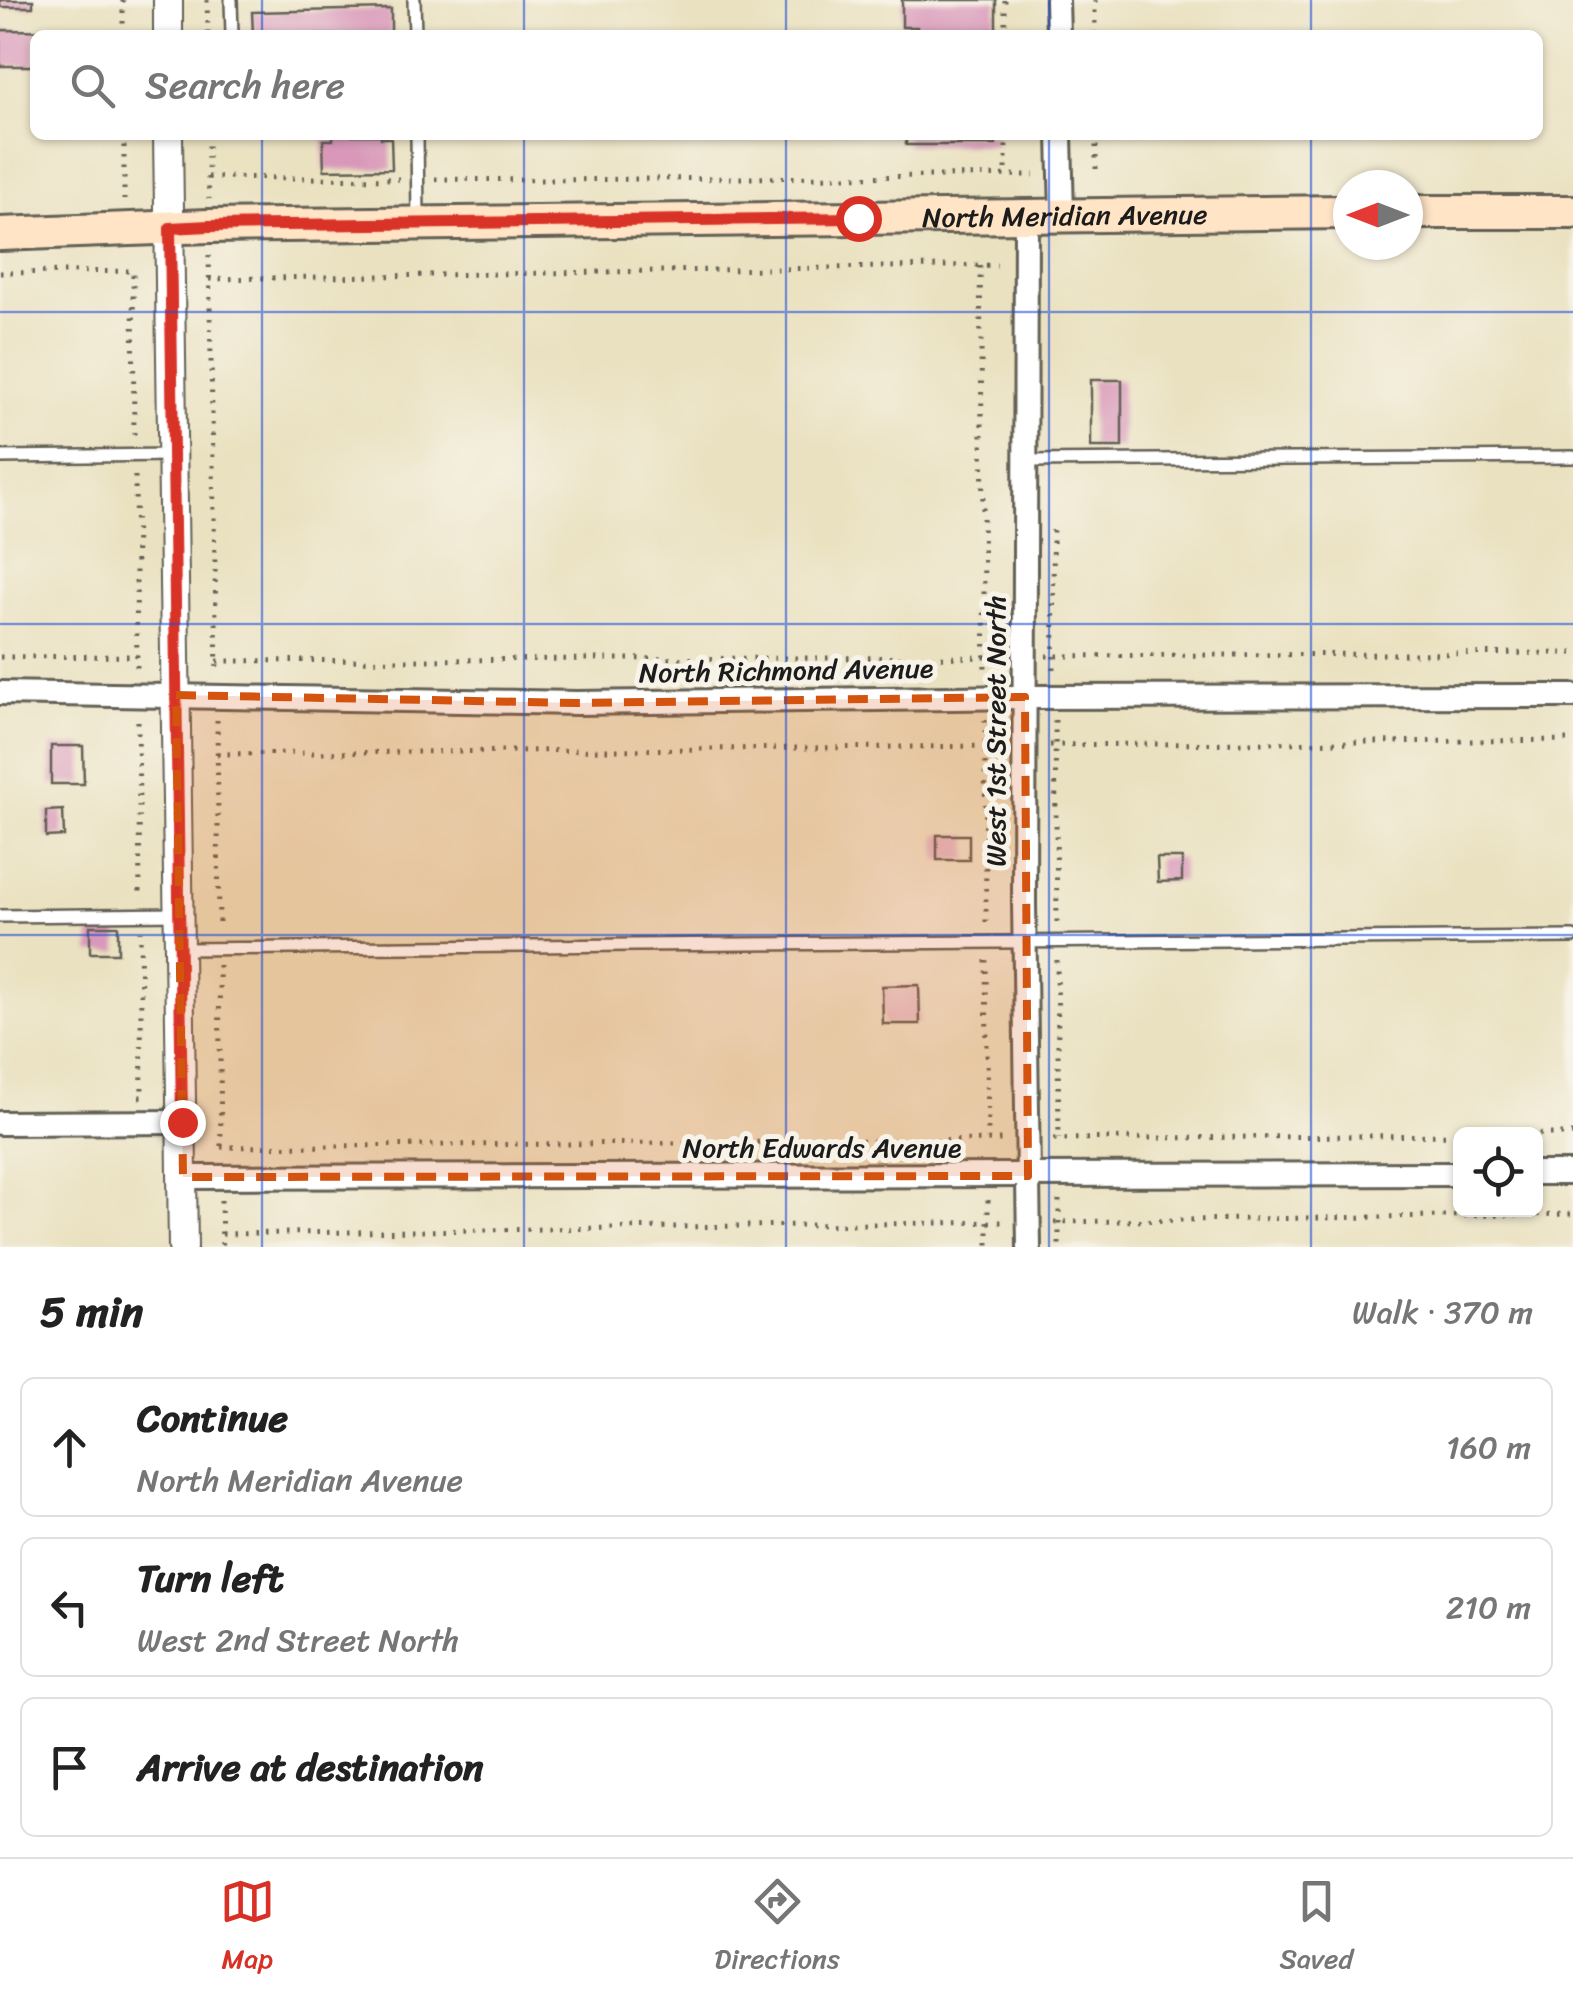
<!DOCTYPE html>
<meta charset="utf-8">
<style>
body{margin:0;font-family:Sriracha,sans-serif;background:#f2f2f2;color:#222}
.controls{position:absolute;right:30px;bottom:30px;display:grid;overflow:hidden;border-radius:15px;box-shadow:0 2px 8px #0004}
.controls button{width:90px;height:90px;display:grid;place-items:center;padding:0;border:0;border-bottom:2px solid #e0e0e0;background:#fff;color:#222;font:50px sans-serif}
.compass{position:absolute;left:1333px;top:170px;width:90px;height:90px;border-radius:50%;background:#fff;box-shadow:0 2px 8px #0004;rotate:270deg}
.stop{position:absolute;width:30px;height:30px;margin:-22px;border:8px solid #d93025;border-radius:50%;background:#fff}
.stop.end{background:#d93025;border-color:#fff;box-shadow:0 2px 10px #0008}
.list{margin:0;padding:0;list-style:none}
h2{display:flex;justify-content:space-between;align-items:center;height:130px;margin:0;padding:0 40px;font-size:42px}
h2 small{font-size:32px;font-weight:400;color:#767676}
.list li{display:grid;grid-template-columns:65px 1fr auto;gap:30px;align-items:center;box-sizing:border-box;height:140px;margin:0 20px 20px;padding:0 20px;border:2px solid #e0e0e0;border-radius:15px}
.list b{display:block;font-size:38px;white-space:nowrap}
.list p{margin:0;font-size:32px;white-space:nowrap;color:#767676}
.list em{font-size:32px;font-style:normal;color:#767676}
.icon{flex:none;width:55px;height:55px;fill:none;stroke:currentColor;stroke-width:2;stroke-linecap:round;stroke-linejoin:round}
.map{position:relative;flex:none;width:1573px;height:1247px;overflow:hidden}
.search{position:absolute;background:#fff;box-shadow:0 2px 8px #0004;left:30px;right:30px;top:30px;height:110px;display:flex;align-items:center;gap:25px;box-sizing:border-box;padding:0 35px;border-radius:15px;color:#767676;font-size:38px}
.sheet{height:610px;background:#fff}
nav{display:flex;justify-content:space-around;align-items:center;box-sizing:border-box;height:140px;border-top:2px solid #e0e0e0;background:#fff;font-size:28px;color:#767676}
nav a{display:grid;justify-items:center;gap:5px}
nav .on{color:#d93025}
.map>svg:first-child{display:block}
.building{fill:#d998b9}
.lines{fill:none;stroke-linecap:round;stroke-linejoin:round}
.service-casing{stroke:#646155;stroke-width:16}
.minor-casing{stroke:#646155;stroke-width:28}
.tertiary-casing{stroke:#646155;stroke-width:32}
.secondary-casing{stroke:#646155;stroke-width:38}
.path{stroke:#646155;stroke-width:5;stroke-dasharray:2.5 8;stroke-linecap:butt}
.service{stroke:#fff;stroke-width:11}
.minor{stroke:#fff;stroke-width:22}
.tertiary{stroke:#fff;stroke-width:28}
.secondary{stroke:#ffe4c6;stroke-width:32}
.route{stroke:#d93025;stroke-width:12}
.marked{fill:#d4530e;fill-opacity:0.2;stroke:#d4530e;stroke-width:8;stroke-dasharray:20 12;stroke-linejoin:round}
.grid{fill:none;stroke:#1d4ed8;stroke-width:2.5;stroke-opacity:0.55}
.labels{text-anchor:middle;stroke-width:10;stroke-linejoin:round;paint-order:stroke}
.street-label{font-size:28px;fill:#1c1c1c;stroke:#f7f3e8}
</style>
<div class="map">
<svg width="1573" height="1247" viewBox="0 0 1573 1247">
<rect width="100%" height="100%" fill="#f7f3e8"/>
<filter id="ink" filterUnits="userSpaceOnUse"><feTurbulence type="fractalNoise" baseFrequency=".01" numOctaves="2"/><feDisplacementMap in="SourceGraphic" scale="20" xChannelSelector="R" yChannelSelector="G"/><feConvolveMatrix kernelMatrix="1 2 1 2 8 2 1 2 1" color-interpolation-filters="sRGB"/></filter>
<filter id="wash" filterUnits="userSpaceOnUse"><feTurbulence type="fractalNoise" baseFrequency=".0048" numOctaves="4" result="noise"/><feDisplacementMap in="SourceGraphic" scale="40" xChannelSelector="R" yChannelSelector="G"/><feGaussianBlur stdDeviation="2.25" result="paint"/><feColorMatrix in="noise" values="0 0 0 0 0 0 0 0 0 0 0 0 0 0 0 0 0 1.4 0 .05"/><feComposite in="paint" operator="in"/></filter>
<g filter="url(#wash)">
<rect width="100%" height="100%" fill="#eae1c0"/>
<g id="blocks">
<g class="building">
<rect x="0" y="0" width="33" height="7"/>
<polygon points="902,0 996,0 996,35 917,35 917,27 902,27"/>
<polygon points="391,9 391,35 253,35 252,12"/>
<polygon points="0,30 86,31 86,35 35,35 35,66 0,66"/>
<polygon points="333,135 381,135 381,138 391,138 392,169 324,170 323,140 333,140"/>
<rect x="906" y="135" width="90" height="10"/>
<rect x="1091" y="380" width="31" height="67"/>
<polygon points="51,746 83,746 84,784 51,784"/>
<polygon points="63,810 64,836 46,837 46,811"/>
<rect x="937" y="835" width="32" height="25"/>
<polygon points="1157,858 1182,858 1182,881 1158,882"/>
<rect x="90" y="926" width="28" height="27"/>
<polygon points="919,985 920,1024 883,1024 882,986"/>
</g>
</g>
</g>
<g filter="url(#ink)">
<use href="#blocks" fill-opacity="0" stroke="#646155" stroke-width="2.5"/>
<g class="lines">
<defs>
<g id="service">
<polyline points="231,0 232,35"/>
<polyline points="414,0 415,35"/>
<polyline points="417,135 418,219"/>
<polyline points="0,457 173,455"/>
<polyline points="1025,461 1573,457"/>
<polyline points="0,916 180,914"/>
<polyline points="180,949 1573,937"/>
</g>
<g id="minor">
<polyline points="1057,0 1058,35"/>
<polyline points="1060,135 1062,216"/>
<polyline points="1026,216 1024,903 1029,1247"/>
<polyline points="0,693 577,703 1025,697 1573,696"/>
<polyline points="0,1123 183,1122"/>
<polyline points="1536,1173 1573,1173"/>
<polyline points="183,1177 1460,1174"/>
</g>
<g id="tertiary">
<polyline points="168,0 168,35"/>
<polyline points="168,135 183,1247"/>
</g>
<g id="secondary">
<polyline points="1408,212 1573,212"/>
<path id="s1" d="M0 234 209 226 1348 212"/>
</g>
</defs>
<use href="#service" class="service-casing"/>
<use href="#minor" class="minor-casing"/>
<use href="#tertiary" class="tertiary-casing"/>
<use href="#secondary" class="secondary-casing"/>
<g class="path">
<polyline points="123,0 123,35"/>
<polyline points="207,0 208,35"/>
<polyline points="1005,0 1005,35"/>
<polyline points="1095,0 1095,35"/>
<polyline points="124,135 124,200"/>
<polyline points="208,135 208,177 399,179"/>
<polyline points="1006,135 1006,175"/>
<polyline points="1096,135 1096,174"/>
<polyline points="208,177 209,199"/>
<polyline points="435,179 546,180 1034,175"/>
<polyline points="209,255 217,674"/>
<polyline points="980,266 985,674"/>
<polyline points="0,273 133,271 134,440"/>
<polyline points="209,279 997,265"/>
<polyline points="135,476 137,670"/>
<polyline points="1053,530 1054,674"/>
<polyline points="1046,656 1573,653"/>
<polyline points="0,657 137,656"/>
<polyline points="217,661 1000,657"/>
<polyline points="217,720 219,929"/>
<polyline points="985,720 986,924"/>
<polyline points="1055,720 1057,924"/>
<polyline points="138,721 140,895"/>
<polyline points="1050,745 1573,740"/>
<polyline points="217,754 999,746"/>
<polyline points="986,960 988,1139"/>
<polyline points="1057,960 1059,1139"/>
<polyline points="219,965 221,1149"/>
<polyline points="139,1097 142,1097 140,931"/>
<polyline points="1529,1134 1573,1134"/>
<polyline points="1054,1139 1460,1135"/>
<polyline points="221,1147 1003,1140"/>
<polyline points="221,1200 222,1247"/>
<polyline points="988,1200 988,1247"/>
<polyline points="1059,1200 1059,1247"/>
<polyline points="1054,1222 1573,1214"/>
<polyline points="222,1234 1003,1222"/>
</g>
<use href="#service" class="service"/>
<use href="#minor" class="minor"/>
<use href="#tertiary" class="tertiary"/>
<use href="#secondary" class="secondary"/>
</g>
</g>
<g class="lines" filter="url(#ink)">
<polyline class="route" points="182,1122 170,228 209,226 858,218"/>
</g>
<path class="marked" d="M176 695 577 703 1025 697 1028 1176 183 1177Z"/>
<path class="grid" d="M262 0V35M524 0V35M786 0V35M1049 0V35M1311 0V35M262 135V1247M524 135V1247M786 135V1247M1049 135V1247M1311 135V1247M0 312H1573M0 624H1573M0 935H1573"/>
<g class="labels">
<g class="street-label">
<text dy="10" stroke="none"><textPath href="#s1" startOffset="1065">North Meridian Avenue</textPath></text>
<text transform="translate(786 670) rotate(-1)" y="10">North Richmond Avenue</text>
<text transform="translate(995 731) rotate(-90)" y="10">West 1st Street North</text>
<text x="822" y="1157">North Edwards Avenue</text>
</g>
</g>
</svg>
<div class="controls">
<button><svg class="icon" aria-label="locate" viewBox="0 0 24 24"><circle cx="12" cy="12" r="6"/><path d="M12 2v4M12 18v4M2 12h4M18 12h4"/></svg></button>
</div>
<svg class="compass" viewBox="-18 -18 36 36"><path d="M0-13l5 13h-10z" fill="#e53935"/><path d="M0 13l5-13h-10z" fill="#767676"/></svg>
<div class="stop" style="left:858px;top:218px"></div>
<div class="stop end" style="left:182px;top:1122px"></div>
<div class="search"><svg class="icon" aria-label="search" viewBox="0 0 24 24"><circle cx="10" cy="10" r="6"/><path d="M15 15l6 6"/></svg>Search here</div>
</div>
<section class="sheet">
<h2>5 min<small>Walk · 370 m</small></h2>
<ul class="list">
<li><svg class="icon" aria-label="ahead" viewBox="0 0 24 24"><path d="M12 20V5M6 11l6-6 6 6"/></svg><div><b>Continue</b><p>North Meridian Avenue</p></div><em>160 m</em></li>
<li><svg class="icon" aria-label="left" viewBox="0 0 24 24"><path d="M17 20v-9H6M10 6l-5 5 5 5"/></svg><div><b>Turn left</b><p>West 2nd Street North</p></div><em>210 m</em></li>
<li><svg class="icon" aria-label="arrive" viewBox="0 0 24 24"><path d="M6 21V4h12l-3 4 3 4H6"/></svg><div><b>Arrive at destination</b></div></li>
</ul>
</section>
<nav>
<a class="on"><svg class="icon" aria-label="map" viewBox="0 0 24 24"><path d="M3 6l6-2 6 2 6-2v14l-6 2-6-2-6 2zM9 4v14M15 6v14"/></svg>Map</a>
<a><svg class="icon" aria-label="directions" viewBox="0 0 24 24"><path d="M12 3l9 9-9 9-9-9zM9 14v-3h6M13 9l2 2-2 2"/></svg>Directions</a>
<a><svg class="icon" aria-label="saved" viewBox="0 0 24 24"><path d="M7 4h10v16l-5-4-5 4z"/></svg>Saved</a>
</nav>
